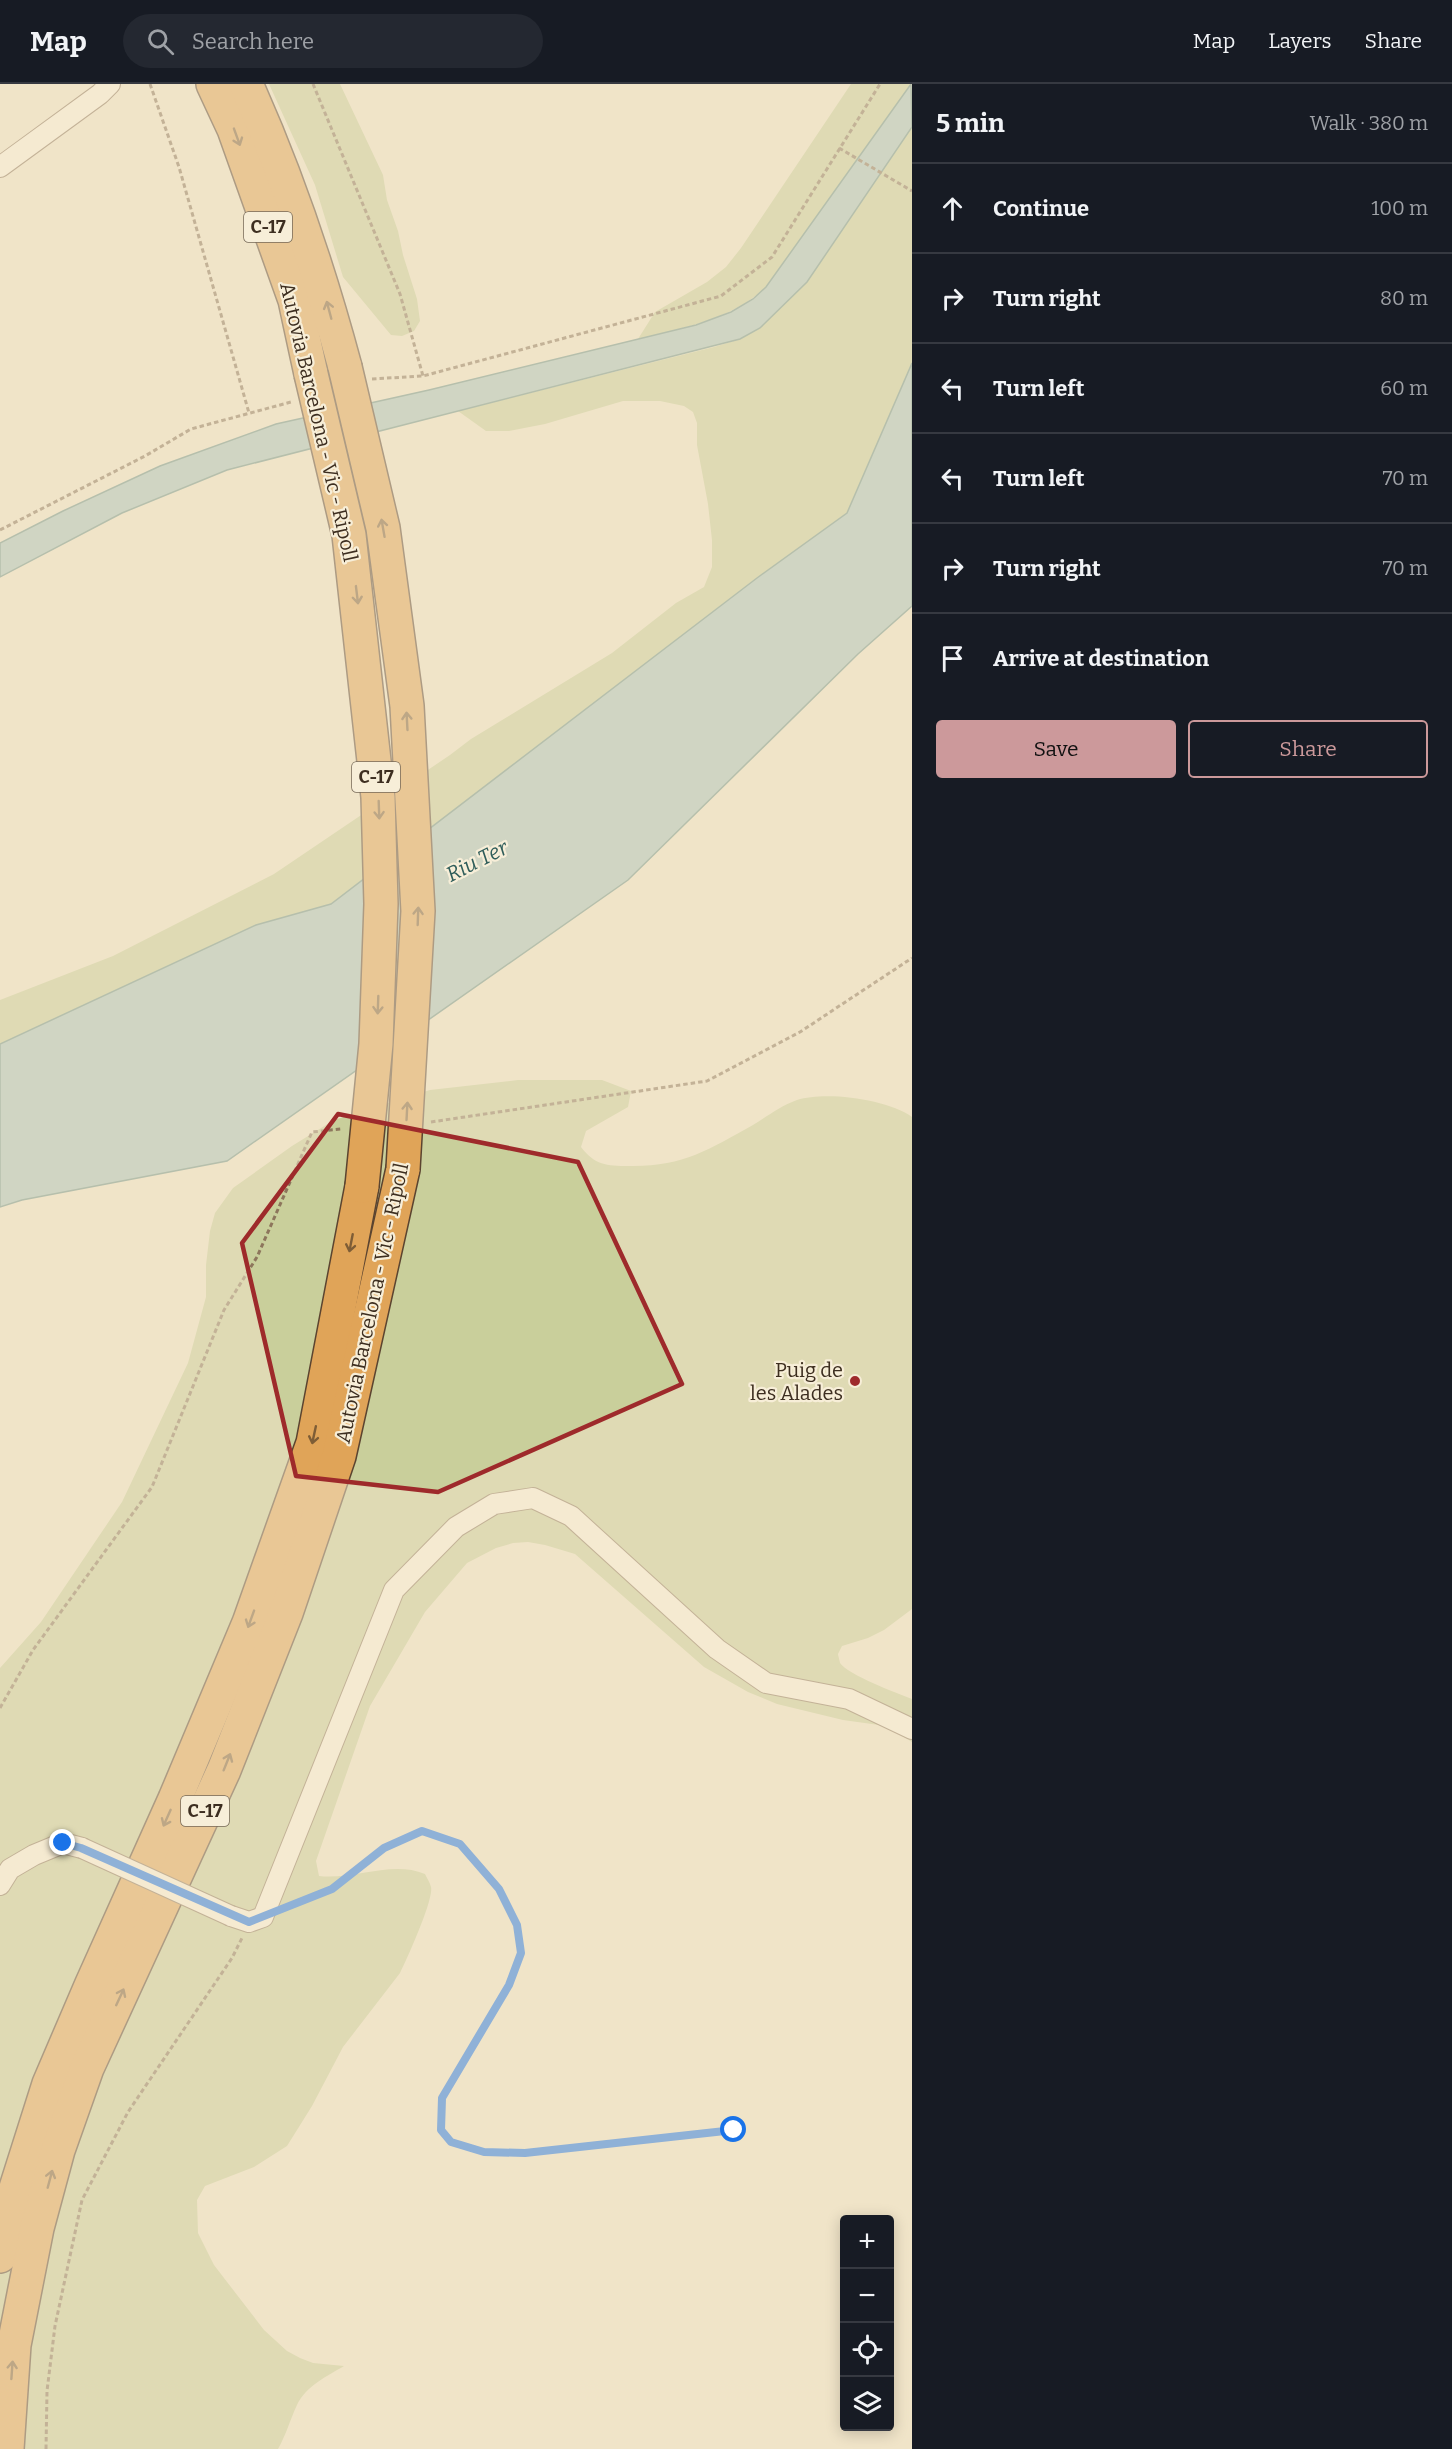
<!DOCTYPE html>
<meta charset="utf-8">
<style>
body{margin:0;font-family:Bitter,serif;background:#242831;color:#f1f3f6}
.controls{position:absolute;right:18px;bottom:18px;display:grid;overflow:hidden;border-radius:6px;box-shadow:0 3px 15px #0003}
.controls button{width:54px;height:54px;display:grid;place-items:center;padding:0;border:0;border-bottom:2px solid #363941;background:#171b24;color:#f1f3f6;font:30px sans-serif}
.stop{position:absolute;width:18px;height:18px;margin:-14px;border:4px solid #1a73e8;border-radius:50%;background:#fff}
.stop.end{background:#1a73e8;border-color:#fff;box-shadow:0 2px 6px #0008}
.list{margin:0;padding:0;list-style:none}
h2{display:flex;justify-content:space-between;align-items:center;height:78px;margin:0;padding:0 24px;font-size:26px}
h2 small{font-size:20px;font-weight:400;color:#9ea1a6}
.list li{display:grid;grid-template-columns:39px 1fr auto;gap:18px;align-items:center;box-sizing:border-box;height:90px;padding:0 24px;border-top:2px solid #363941}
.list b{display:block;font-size:22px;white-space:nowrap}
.list em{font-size:20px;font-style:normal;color:#9ea1a6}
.actions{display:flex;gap:12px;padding:18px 24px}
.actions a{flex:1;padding:14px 0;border:2px solid #cc999b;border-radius:6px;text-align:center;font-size:21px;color:#cc999b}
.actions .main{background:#cc999b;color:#111}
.icon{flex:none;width:33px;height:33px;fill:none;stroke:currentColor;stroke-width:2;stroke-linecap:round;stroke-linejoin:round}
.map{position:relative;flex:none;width:912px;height:2365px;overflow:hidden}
header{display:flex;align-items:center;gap:36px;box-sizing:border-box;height:84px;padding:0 30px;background:#171b24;border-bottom:2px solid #363941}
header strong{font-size:28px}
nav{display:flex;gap:33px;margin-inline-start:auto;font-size:21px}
.search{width:420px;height:54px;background:#242831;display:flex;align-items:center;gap:15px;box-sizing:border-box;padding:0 21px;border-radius:33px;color:#9ea1a6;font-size:22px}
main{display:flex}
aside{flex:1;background:#171b24}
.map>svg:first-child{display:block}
.green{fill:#c9cf9b}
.water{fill:#a9c4bc;stroke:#6f938a;stroke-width:1.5}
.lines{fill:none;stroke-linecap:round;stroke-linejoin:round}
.minor-casing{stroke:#8d765c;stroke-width:22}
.motorway-casing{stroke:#5b4430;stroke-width:36}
.path{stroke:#8d765c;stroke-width:3;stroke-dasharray:4.5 3;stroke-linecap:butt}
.minor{stroke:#faf1dc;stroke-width:20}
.motorway{stroke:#e0a458;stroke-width:33}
.minor-bridge-casing{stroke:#8d765c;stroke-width:22;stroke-linecap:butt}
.motorway-bridge-casing{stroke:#5b4430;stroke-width:36;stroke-linecap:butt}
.minor-bridge{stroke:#faf1dc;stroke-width:20}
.motorway-bridge{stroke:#e0a458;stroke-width:33}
.oneway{stroke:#7e5d36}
.route{stroke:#1a73e8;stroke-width:8}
.marked{fill:none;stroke:#9e2a2b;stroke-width:4.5;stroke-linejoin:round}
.poi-dot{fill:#9e2a2b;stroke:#f7eed8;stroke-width:2}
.labels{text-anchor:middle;stroke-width:4.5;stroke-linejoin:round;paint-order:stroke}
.shield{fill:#f7eed8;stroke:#756857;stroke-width:1.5}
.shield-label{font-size:18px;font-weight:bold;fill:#3d2e20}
.street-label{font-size:20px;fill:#3d2e20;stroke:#f7eed8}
.poi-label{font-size:20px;fill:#3d2e20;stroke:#f7eed8;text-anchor:end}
.water-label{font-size:21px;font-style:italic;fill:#2f5d5a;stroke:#f7eed8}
</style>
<header>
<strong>Map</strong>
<div class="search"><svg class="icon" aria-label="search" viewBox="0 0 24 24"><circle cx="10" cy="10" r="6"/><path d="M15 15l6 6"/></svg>Search here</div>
<nav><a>Map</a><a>Layers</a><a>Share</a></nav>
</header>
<main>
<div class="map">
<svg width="912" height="2365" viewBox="0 0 912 2365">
<rect width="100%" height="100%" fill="#f0e4c8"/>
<g class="green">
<polygon points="269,0 340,0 383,91 387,116 398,147 403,171 417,215 420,237 414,247 402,252 391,251 343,193 315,101"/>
<path d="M851 0H911L766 203C731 236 683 244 638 255L655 228 707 198 726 183 741 164Z"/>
<polygon points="912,43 912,279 847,429 757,494 331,820 256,841 0,960 0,916 113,872 274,790 450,671 471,655 612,569 676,519 704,503 712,483 712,456 708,420 697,361 697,339 693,328 684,322 660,317 623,317 545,340 509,347 486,347 458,327 714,263 740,255 760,244 807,198"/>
<path d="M518 996H602L631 1007 628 1023 586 1047 581 1063C595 1081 606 1082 629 1082 682 1083 708 1066 753 1041 768 1032 780 1022 797 1016 826 1007 887 1015 912 1033V1525L884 1546 868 1554 842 1562 838 1570C838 1571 840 1578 840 1579 848 1591 897 1609 912 1615V1658L894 1647 879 1641 843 1636 777 1620 748 1608 704 1583 575 1470 545 1461 528 1458 513 1459 496 1464 467 1479 425 1528 370 1622 316 1777 319 1792C354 1796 392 1776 425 1790 427 1794 430 1799 431 1803 434 1815 407 1875 400 1889L343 1963 312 2022 287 2062 254 2083 205 2102 197 2116 198 2149 214 2181 264 2246 287 2267 300 2274 313 2279 344 2282C327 2292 306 2302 297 2321 290 2336 286 2351 278 2365H0V1584L41 1538 122 1418 188 1279 206 1213V1181L210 1147 215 1129 233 1104 292 1062 334 1036 430 1006Z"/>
</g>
<g class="water">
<polygon points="911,0 912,43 807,198 760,244 740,255 227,386 122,429 0,493 0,459 63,427 160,382 276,340 429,306 696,241 731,228 753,215 766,203"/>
<polygon points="912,279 912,522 858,570 628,796 227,1077 22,1116 0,1123 0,960 256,841 331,820 757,494 847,429"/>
</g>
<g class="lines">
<defs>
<g id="minor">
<polyline points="0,83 100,10 110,0"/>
<polyline points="0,1801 10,1785 34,1771 63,1759 82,1764"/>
<polyline points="231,1832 249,1838 263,1833 394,1506 456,1443 494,1420 533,1414 571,1432 717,1565 766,1599 849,1615 912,1645"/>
</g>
<g id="motorway">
<polyline points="213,0 234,45 295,216 311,290"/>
<path d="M246 0C287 91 319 186 345 283"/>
<polyline points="0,2172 16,2104 49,2000 91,1902 175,1715 249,1539 313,1359 362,1102"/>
<polyline points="7,2365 14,2261 37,2144 58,2066 87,1984 224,1686 286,1529 339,1372 403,1085"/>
</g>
</defs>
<use href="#minor" class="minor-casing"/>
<use href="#motorway" class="motorway-casing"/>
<g class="path">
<polyline points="150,0 179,83 249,329"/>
<polyline points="313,0 400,210 423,292"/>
<polyline points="839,64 912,107"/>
<polyline points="372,295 423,292 721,212 772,173 880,0"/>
<polyline points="0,446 145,372 191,345 291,318"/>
<polyline points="431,1038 707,997 800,948 912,874"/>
<polyline points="0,1624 33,1566 152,1403 224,1226 257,1173 312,1048 341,1045"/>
<polyline points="287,1823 332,1805 384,1764 422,1747 460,1760 499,1805 517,1841 521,1869 509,1901 442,2014 441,2046 451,2058 484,2068 525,2069 734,2046"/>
<polyline points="46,2365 47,2307 55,2242 82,2116 128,2028 232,1874 242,1854"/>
</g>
<use href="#minor" class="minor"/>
<use href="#motorway" class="motorway"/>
<defs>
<polyline id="minor-bridge" points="82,1764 231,1832"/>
<g id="motorway-bridge">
<polyline points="345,283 383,444 407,622 418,827 403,1085"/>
<polyline points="311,290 349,451 378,713 381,820 376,960 362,1102"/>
</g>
</defs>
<use href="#minor-bridge" class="minor-bridge-casing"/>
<use href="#motorway-bridge" class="motorway-bridge-casing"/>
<use href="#minor-bridge" class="minor-bridge"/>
<use href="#motorway-bridge" class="motorway-bridge"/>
</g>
<defs><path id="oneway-shaft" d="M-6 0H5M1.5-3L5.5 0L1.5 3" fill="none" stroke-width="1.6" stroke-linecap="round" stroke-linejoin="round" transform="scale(1.5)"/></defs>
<g class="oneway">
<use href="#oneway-shaft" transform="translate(237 53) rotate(70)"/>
<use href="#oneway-shaft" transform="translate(329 226) rotate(-105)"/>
<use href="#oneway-shaft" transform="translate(383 444) rotate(-100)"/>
<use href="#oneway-shaft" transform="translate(357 511) rotate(83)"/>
<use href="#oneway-shaft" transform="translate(407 637) rotate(-93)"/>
<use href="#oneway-shaft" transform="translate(379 726) rotate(88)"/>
<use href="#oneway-shaft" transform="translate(418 832) rotate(-88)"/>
<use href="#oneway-shaft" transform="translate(378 921) rotate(92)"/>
<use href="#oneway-shaft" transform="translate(407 1027) rotate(-87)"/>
<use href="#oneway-shaft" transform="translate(351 1159) rotate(101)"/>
<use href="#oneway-shaft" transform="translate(314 1351) rotate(102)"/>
<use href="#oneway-shaft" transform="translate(251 1535) rotate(110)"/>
<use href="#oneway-shaft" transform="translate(227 1678) rotate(-68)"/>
<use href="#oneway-shaft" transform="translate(167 1734) rotate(114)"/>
<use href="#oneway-shaft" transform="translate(120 1913) rotate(-65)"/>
<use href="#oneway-shaft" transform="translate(50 2095) rotate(-75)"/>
<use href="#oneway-shaft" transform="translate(12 2286) rotate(-86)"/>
</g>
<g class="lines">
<polyline class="route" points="63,1759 81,1764 249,1838 332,1805 384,1764 422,1747 460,1760 499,1805 517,1841 521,1869 509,1901 442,2014 441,2046 451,2058 484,2068 525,2069 734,2046"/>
</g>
<path d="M0 0H912V2365H0ZM338 1030 578 1078 682 1300 438 1408 296 1392 242 1159Z" fill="#f0e4c8" fill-opacity=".55" fill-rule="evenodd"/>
<path class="marked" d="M338 1030 578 1078 682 1300 438 1408 296 1392 242 1159Z"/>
<circle class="poi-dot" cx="855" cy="1297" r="6"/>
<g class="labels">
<g class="shield">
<rect x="244" y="128" width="48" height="30" rx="4.5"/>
<rect x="352" y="678" width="48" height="30" rx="4.5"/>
<rect x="181" y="1712" width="48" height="30" rx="4.5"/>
</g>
<g class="shield-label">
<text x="268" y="149">C-17</text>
<text x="376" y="699">C-17</text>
<text x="205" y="1733">C-17</text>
</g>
<g class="street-label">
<text transform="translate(319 338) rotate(77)" y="7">Autovia Barcelona - Vic - Ripoll</text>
<text transform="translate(372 1219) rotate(-78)" y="7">Autovia Barcelona - Vic - Ripoll</text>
</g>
<g class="poi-label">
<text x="843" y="1293">Puig de<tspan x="843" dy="23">les Alades</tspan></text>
</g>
<g class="water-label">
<text transform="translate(477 777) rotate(-27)" y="7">Riu Ter</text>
</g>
</g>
</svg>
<div class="controls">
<button>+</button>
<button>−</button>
<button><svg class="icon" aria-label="locate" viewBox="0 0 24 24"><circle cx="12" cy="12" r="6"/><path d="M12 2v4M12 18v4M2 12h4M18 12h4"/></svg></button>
<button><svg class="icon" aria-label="layers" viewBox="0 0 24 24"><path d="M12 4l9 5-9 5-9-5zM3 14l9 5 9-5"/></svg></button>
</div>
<div class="stop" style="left:734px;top:2046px"></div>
<div class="stop end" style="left:63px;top:1759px"></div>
</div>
<aside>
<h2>5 min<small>Walk · 380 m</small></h2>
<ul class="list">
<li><svg class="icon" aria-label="ahead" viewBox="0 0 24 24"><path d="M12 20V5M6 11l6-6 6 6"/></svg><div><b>Continue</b></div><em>100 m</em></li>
<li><svg class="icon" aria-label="right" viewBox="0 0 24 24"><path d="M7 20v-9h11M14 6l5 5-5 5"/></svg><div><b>Turn right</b></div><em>80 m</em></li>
<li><svg class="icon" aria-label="left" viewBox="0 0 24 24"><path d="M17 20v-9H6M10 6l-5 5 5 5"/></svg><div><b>Turn left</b></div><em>60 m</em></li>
<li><svg class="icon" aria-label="left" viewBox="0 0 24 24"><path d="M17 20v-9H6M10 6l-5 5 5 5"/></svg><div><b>Turn left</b></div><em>70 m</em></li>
<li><svg class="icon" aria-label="right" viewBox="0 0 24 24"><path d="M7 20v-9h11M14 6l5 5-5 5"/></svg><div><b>Turn right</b></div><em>70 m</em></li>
<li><svg class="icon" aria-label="arrive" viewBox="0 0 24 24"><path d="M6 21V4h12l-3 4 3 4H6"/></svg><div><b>Arrive at destination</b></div></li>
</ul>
<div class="actions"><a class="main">Save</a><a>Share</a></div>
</aside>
</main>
